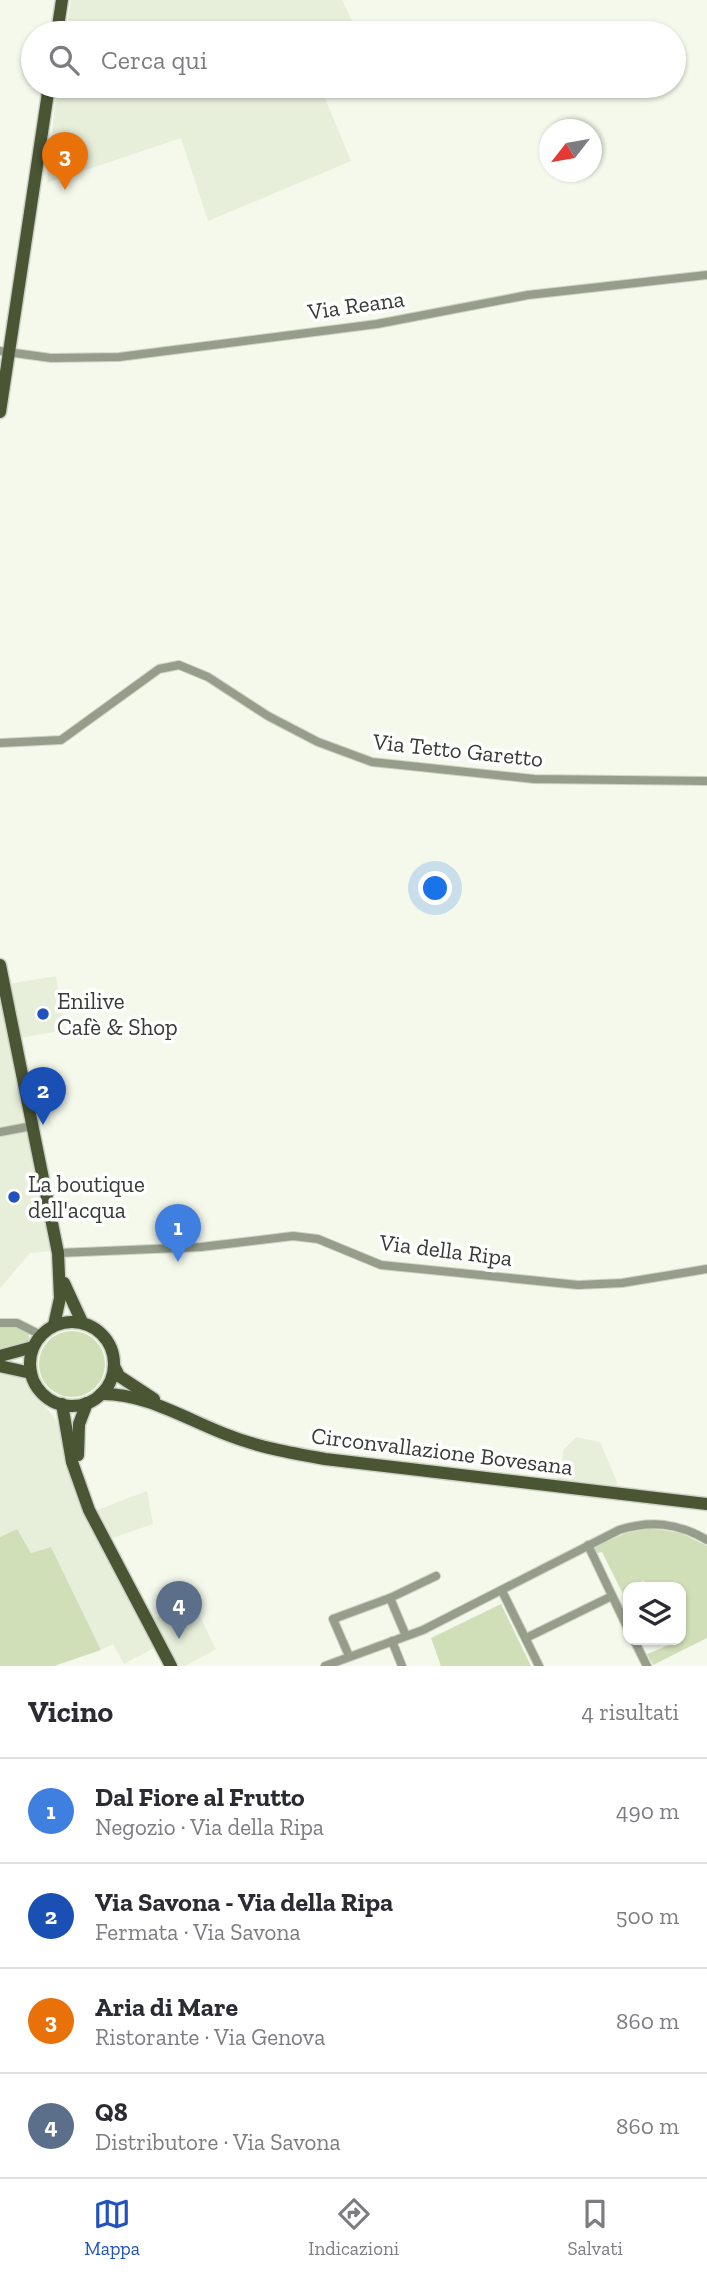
<!DOCTYPE html>
<html lang="it">
<meta charset="utf-8">
<style>
body{margin:0;font-family:"Zilla Slab",serif;background:#f7f7f7;color:#2b2b33}
.controls{position:absolute;right:21px;bottom:21px;display:grid;overflow:hidden;border-radius:14px;box-shadow:0 2px 5px #0004}
.controls button{width:63px;height:63px;display:grid;place-items:center;padding:0;border:0;border-bottom:2px solid #e1e1e2;background:#fff;color:#2b2b33;font:35px sans-serif}
.compass{position:absolute;left:539px;top:119px;width:63px;height:63px;border-radius:50%;background:#fff;box-shadow:0 2px 5px #0004;rotate:239deg}
.you{position:absolute;left:436px;top:889px;width:24px;height:24px;margin:-18px;border:5px solid #fff;border-radius:50%;background:#1a73e8;box-shadow:0 0 0 10px #1a73e833}
.badge{display:grid;place-items:center;width:46px;height:46px;border-radius:50%;background:#2152bf;color:#fff;font-size:23px;font-weight:700}
.pin{position:absolute;translate:-50% -58px;filter:drop-shadow(0 2px 4px #0008)}
.pin::after{content:'';position:absolute;top:37px;width:24px;height:21px;background:inherit;clip-path:polygon(0 0,100% 0,50% 100%)}
.list{margin:0;padding:0;list-style:none}
h2{display:flex;justify-content:space-between;align-items:center;height:91px;margin:0;padding:0 28px;font-size:30px}
h2 small{font-size:23px;font-weight:400;color:#7c7c81}
.list li{display:grid;grid-template-columns:46px 1fr auto;gap:21px;align-items:center;box-sizing:border-box;height:105px;padding:0 28px;border-top:2px solid #e1e1e2}
.list b{display:block;font-size:26px;white-space:nowrap}
.list p{margin:0;font-size:23px;white-space:nowrap;color:#7c7c81}
.list em{font-size:23px;font-style:normal;color:#7c7c81}
.icon{flex:none;width:38px;height:38px;fill:none;stroke:currentColor;stroke-width:2;stroke-linecap:round;stroke-linejoin:round}
.map{position:relative;flex:none;width:707px;height:1666px;overflow:hidden}
.search{position:absolute;background:#fff;box-shadow:0 2px 5px #0004;left:21px;right:21px;top:21px;height:77px;display:flex;align-items:center;gap:18px;box-sizing:border-box;padding:0 24px;border-radius:38px;color:#7c7c81;font-size:26px}
.sheet{height:511px;background:#fff}
nav{display:flex;justify-content:space-around;align-items:center;box-sizing:border-box;height:98px;border-top:2px solid #e1e1e2;background:#fff;font-size:19px;color:#7c7c81}
nav a{display:grid;justify-items:center;gap:4px}
nav .on{color:#2152bf}
.map>svg:first-child{display:block}
.built{fill:#e7efdb}
.green{fill:#d0dfb8}
.lines{fill:none;stroke-linecap:round;stroke-linejoin:round}
.minor-casing{stroke:#ced3c7;stroke-width:10}
.primary-casing{stroke:#ced3c7;stroke-width:15}
.minor{stroke:#969e8b;stroke-width:8}
.primary{stroke:#4a5534;stroke-width:12}
.poi-dot{fill:#2152bf;stroke:#fff;stroke-width:2.5}
.labels{text-anchor:middle;stroke-width:7;stroke-linejoin:round;paint-order:stroke}
.street-label{font-size:23px;fill:#383a35;stroke:#fff}
.poi-label{font-size:23px;fill:#383a35;stroke:#fff;text-anchor:start}
</style>
<div class="map">
<svg width="707" height="1666" viewBox="0 0 707 1666">
<rect width="100%" height="100%" fill="#f4f9eb"/>
<g class="built">
<polygon points="71,0 342,0 355,27 339,33 66,33"/>
<polygon points="57,86 320,86 351,161 208,221 181,138 47,183"/>
<polygon points="56,976 65,1030 19,1038 9,984"/>
<polygon points="0,989 52,1251 30,1253 0,1288"/>
<polygon points="0,1371 23,1377 61,1427 70,1474 83,1513 154,1648 124,1664 113,1644 101,1650 51,1547 31,1553 17,1529 0,1537"/>
<polygon points="576,1437 600,1442 617,1482 615,1488 554,1481 561,1476 563,1450"/>
<polygon points="147,1491 153,1524 110,1539 97,1510"/>
<polygon points="194,1605 216,1649 185,1666 176,1666 151,1619"/>
</g>
<g class="green">
<polygon points="14,1326 28,1333 31,1343 0,1352 0,1327"/>
<circle cx="72" cy="1364" r="33"/>
<polygon points="649,1528 681,1533 707,1546 707,1638 653,1665 647,1654 681,1640 683,1636 681,1587 650,1587 643,1580 635,1587 628,1587 625,1598 602,1552 597,1553 594,1547 626,1533"/>
<polygon points="17,1529 31,1553 51,1547 101,1650 54,1666 0,1666 0,1537"/>
<polygon points="501,1604 531,1666 441,1666 431,1638"/>
</g>
<g class="lines">
<defs>
<g id="minor">
<polyline points="0,351 51,358 119,357 377,324 528,295 707,275"/>
<polyline points="0,743 61,740 159,669 179,665 208,677 268,716 318,742 372,762 534,779 707,781"/>
<polyline points="0,1132 32,1126"/>
<polyline points="58,1253 201,1247 293,1236 318,1239 381,1265 578,1285 622,1283 707,1269"/>
<polyline points="0,1323 17,1323 41,1335"/>
<polyline points="588,1545 628,1629"/>
<polyline points="502,1591 539,1666"/>
<polyline points="390,1598 406,1636"/>
<polyline points="526,1638 612,1596"/>
<polyline points="634,1640 647,1666"/>
<polyline points="392,1641 402,1666"/>
<polyline points="349,1656 333,1619 390,1598 436,1576"/>
<path d="M325 1666 423 1630 619 1530C651 1520 678 1523 707 1540"/>
</g>
<g id="primary">
<polyline points="57,33 62,0"/>
<polyline points="0,412 49,86"/>
<polyline points="0,965 58,1253 60,1298 54,1325"/>
<polyline points="64,1283 82,1322"/>
<circle cx="72" cy="1364" r="42"/>
<polyline points="0,1356 33,1347"/>
<polyline points="0,1366 31,1373"/>
<polyline points="114,1366 119,1376 154,1399"/>
<path d="M101 1394C145 1393 186 1419 225 1434 257 1447 291 1453 325 1459L707 1504"/>
<polyline points="62,1404 72,1462 89,1510 171,1666"/>
<polyline points="78,1455 79,1424 87,1403"/>
</g>
</defs>
<use href="#minor" class="minor-casing"/>
<use href="#primary" class="primary-casing"/>
<use href="#minor" class="minor"/>
<use href="#primary" class="primary"/>
</g>
<g class="poi-dot">
<circle cx="43" cy="1014" r="7"/>
<circle cx="14" cy="1197" r="7"/>
</g>
<g class="labels">
<g class="street-label">
<text transform="translate(356 305) rotate(-8)" y="8">Via Reana</text>
<text transform="translate(458 750) rotate(6)" y="8">Via Tetto Garetto</text>
<text transform="translate(446 1250) rotate(7)" y="8">Via della Ripa</text>
<text transform="translate(442 1451) rotate(7)" y="8">Circonvallazione Bovesana</text>
</g>
<g class="poi-label">
<text x="57" y="1009">Enilive<tspan x="57" dy="26">Cafè &amp; Shop</tspan></text>
<text x="28" y="1192">La boutique<tspan x="28" dy="26">dell'acqua</tspan></text>
</g>
</g>
</svg>
<div class="controls">
<button><svg class="icon" aria-label="layers" viewBox="0 0 24 24"><path d="M12 4l9 5-9 5-9-5zM3 14l9 5 9-5"/></svg></button>
</div>
<svg class="compass" viewBox="-18 -18 36 36"><path d="M0-13l5 13h-10z" fill="#e53935"/><path d="M0 13l5-13h-10z" fill="#7c7c81"/></svg>
<div class="you"></div>
<div class="pin badge" style="left:178px;top:1262px;background:#3f7fe0">1</div>
<div class="pin badge" style="left:43px;top:1125px;background:#1a4fb4">2</div>
<div class="pin badge" style="left:65px;top:190px;background:#e8710a">3</div>
<div class="pin badge" style="left:179px;top:1639px;background:#5c6f8a">4</div>
<div class="search"><svg class="icon" aria-label="search" viewBox="0 0 24 24"><circle cx="10" cy="10" r="6"/><path d="M15 15l6 6"/></svg>Cerca qui</div>
</div>
<section class="sheet">
<h2>Vicino<small>4 risultati</small></h2>
<ul class="list">
<li><span class="badge" style="background:#3f7fe0">1</span><div><b>Dal Fiore al Frutto</b><p>Negozio · Via della Ripa</p></div><em>490 m</em></li>
<li><span class="badge" style="background:#1a4fb4">2</span><div><b>Via Savona - Via della Ripa</b><p>Fermata · Via Savona</p></div><em>500 m</em></li>
<li><span class="badge" style="background:#e8710a">3</span><div><b>Aria di Mare</b><p>Ristorante · Via Genova</p></div><em>860 m</em></li>
<li><span class="badge" style="background:#5c6f8a">4</span><div><b>Q8</b><p>Distributore · Via Savona</p></div><em>860 m</em></li>
</ul>
</section>
<nav>
<a class="on"><svg class="icon" aria-label="map" viewBox="0 0 24 24"><path d="M3 6l6-2 6 2 6-2v14l-6 2-6-2-6 2zM9 4v14M15 6v14"/></svg>Mappa</a>
<a><svg class="icon" aria-label="directions" viewBox="0 0 24 24"><path d="M12 3l9 9-9 9-9-9zM9 14v-3h6M13 9l2 2-2 2"/></svg>Indicazioni</a>
<a><svg class="icon" aria-label="saved" viewBox="0 0 24 24"><path d="M7 4h10v16l-5-4-5 4z"/></svg>Salvati</a>
</nav>
